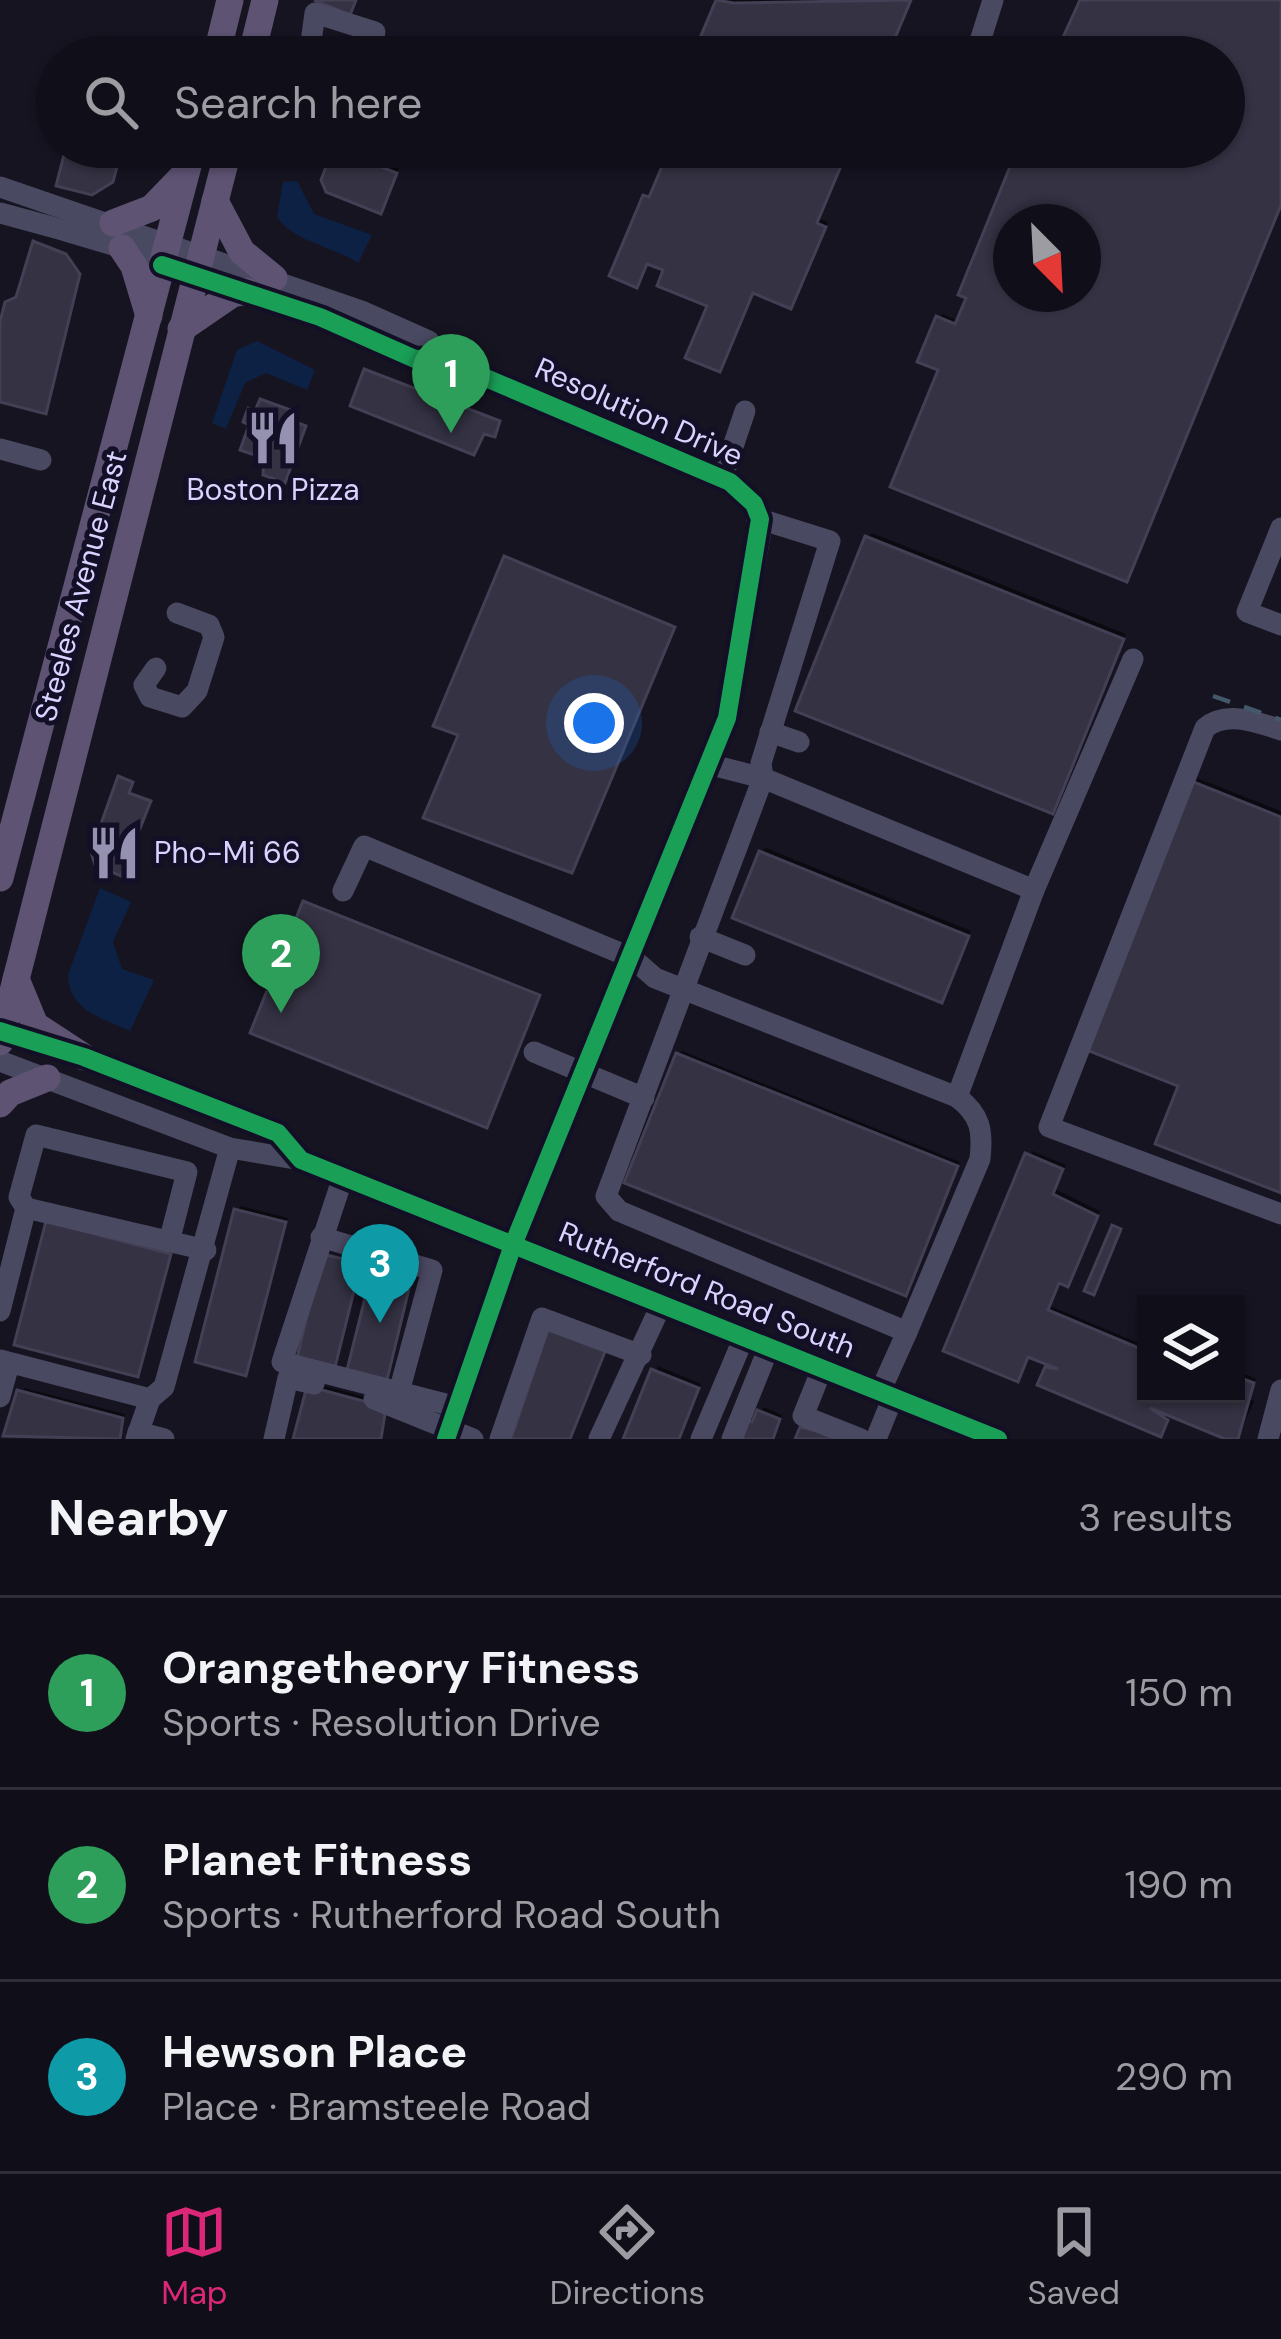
<!DOCTYPE html>
<meta charset="utf-8">
<style>
body{margin:0;font-family:"DM Sans",sans-serif;background:#191822;color:#f1f3f6}
.controls{position:absolute;right:36px;bottom:36px;display:grid;overflow:hidden;border-radius:0px;box-shadow:0 3px 9px #0004}
.controls button{width:108px;height:108px;display:grid;place-items:center;padding:0;border:0;border-bottom:3px solid #302f38;background:#100f19;color:#f1f3f6;font:60px sans-serif}
.compass{position:absolute;left:993px;top:204px;width:108px;height:108px;border-radius:50%;background:#100f19;box-shadow:0 3px 9px #0004;rotate:156deg}
.you{position:absolute;left:594px;top:723px;width:42px;height:42px;margin:-30px;border:9px solid #fff;border-radius:50%;background:#1a73e8;box-shadow:0 0 0 18px #1a73e833}
.badge{display:grid;place-items:center;width:78px;height:78px;border-radius:50%;background:#db2777;color:#fff;font-size:39px;font-weight:700}
.pin{position:absolute;translate:-50% -99px;filter:drop-shadow(0 3px 6px #0008)}
.pin::after{content:'';position:absolute;top:63px;width:42px;height:36px;background:inherit;clip-path:polygon(0 0,100% 0,50% 100%)}
.list{margin:0;padding:0;list-style:none}
h2{display:flex;justify-content:space-between;align-items:center;height:156px;margin:0;padding:0 48px;font-size:51px}
h2 small{font-size:39px;font-weight:400;color:#9c9ca2}
.list li{display:grid;grid-template-columns:78px 1fr auto;gap:36px;align-items:center;box-sizing:border-box;height:192px;padding:0 48px;border-top:3px solid #302f38}
.list b{display:block;font-size:45px;white-space:nowrap}
.list p{margin:0;font-size:39px;white-space:nowrap;color:#9c9ca2}
.list em{font-size:39px;font-style:normal;color:#9c9ca2}
.icon{flex:none;width:66px;height:66px;fill:none;stroke:currentColor;stroke-width:2;stroke-linecap:round;stroke-linejoin:round}
.map{position:relative;flex:none;width:1281px;height:1439px;overflow:hidden}
.search{position:absolute;background:#100f19;box-shadow:0 3px 9px #0004;left:36px;right:36px;top:36px;height:132px;display:flex;align-items:center;gap:30px;box-sizing:border-box;padding:0 42px;border-radius:66px;color:#9c9ca2;font-size:45px}
.sheet{height:732px;background:#100f19}
nav{display:flex;justify-content:space-around;align-items:center;box-sizing:border-box;height:168px;border-top:3px solid #302f38;background:#100f19;font-size:33px;color:#9c9ca2}
nav a{display:grid;justify-items:center;gap:6px}
nav .on{color:#db2777}
.map>svg:first-child{display:block}
.water{fill:#0d2144}
.shadow{fill:#0007;fill-rule:evenodd}
.building{fill:#343243;stroke:#433f54;stroke-width:3;fill-rule:evenodd}
.lines{fill:none;stroke-linecap:round;stroke-linejoin:round}
.minor{stroke:#4a4962;stroke-width:21}
.major{stroke:#5e5373;stroke-width:27}
.rail{stroke:#43596b;stroke-width:4.5;stroke-dasharray:18 15;stroke-linecap:butt}
.cycleway-casing{stroke:#130f26;stroke-width:26}
.cycleway{stroke:#1a9f57;stroke-width:18}
.labels{text-anchor:middle;stroke-width:10;stroke-linejoin:round;paint-order:stroke}
.street-label{font-size:30px;fill:#d9d4ff;stroke:#130f26}
.poi-label{font-size:30px;fill:#d9d4ff;stroke:#130f26}
</style>
<div class="map">
<svg width="1281" height="1439" viewBox="0 0 1281 1439">
<rect width="100%" height="100%" fill="#161421"/>
<g class="water">
<path d="M297 181 314 214 372 235 358 263C332 246 293 241 277 217L283 182Z"/>
<polygon points="257,341 315,370 307,390 266,373 245,383 226,429 212,423 237,350"/>
<path d="M100 888 131 902 113 942 122 969 154 980 130 1031C102 1018 69 1011 68 975Z"/>
</g>
<g class="shadow">
<polygon points="719,0 911,0 887,57 696,57"/>
<path d="M1083 0H1281V201L1126 579 941 368 938 318 942 314 960 321 1023 147H1224V57H1060ZM1011 222H1083V294H1011Z"/>
<polygon points="338,147 399,168 380,210 336,149"/>
<polygon points="649,147 850,147 820,219 828,222 795,301 791,305 755,290 719,369 711,305 667,269 649,261 637,284 646,196 654,194 670,155"/>
<polygon points="872,533 1126,634 1053,811 868,537"/>
<polygon points="1197,778 1281,811 1281,1190 1182,1084"/>
<polygon points="766,848 971,931 945,995 762,852"/>
<polygon points="308,901 540,993 488,1122 306,903"/>
<polygon points="682,1051 960,1162 905,1293 678,1055"/>
<polygon points="1032,1151 1066,1165 1055,1189 1100,1211 1072,1279 1060,1280 1050,1306 1146,1346 1146,1394 1236,1394 1236,1370 1256,1379 1248,1398 1254,1401 1237,1439 1171,1413 1164,1429 1047,1369 1052,1364 1030,1354 1017,1378"/>
<polygon points="241,1206 288,1218 245,1372 237,1210"/>
<polygon points="49,1223 173,1250 137,1374"/>
<polygon points="658,1366 701,1384 679,1439 624,1439"/>
<polygon points="314,1383 388,1403 379,1439"/>
<polygon points="24,1388 125,1414 119,1439 6,1434"/>
<polygon points="764,1407 782,1415 773,1439 740,1439 751,1417 757,1419"/>
</g>
<g class="building">
<polygon points="314,0 356,0 350,15"/>
<polygon points="716,0 734,3 911,0 887,57 692,57"/>
<path d="M1080 0H1281V205L1127 582 890 487 938 370 917 362 936 316 955 324 966 298 958 295 1018 147H1224V57H1054ZM1011 222H1083V294H1011Z"/>
<polygon points="66,147 122,147 113,182 92,195 56,186"/>
<polygon points="849,147 817,223 826,227 791,309 753,293 720,372 685,358 707,306 657,286 663,270 647,264 637,288 609,276 643,195 649,197 666,157 646,147"/>
<polygon points="333,148 397,173 381,214 326,192 321,180"/>
<polygon points="33,241 66,254 80,274 46,414 0,402 0,322 5,302 16,297"/>
<polygon points="364,369 500,421 495,437 484,434 474,455 350,406"/>
<polygon points="260,399 291,410 287,419 306,426 285,483 263,475 264,458 240,450 249,425 243,422 248,408 255,411"/>
<polygon points="865,536 1124,639 1053,814 795,711"/>
<polygon points="504,556 675,627 572,873 423,818 458,735 433,726"/>
<polygon points="118,776 133,782 129,793 151,801 121,876 95,865 91,852"/>
<polygon points="1191,781 1281,817 1281,1193 1155,1144 1178,1086 1084,1049"/>
<polygon points="759,851 969,936 942,1003 732,918"/>
<polygon points="303,901 540,995 487,1128 250,1033"/>
<polygon points="676,1053 958,1166 906,1296 624,1183"/>
<polygon points="1025,1153 1063,1169 1053,1194 1098,1216 1068,1287 1059,1283 1048,1310 1146,1351 1146,1394 1236,1394 1236,1376 1254,1383 1238,1439 1225,1439 1150,1408 1168,1420 1161,1437 1037,1385 1045,1367 1058,1369 1028,1357 1018,1382 943,1351"/>
<polygon points="234,1209 286,1222 246,1376 195,1362"/>
<polygon points="46,1221 171,1254 138,1377 14,1345"/>
<polygon points="1112,1225 1121,1229 1094,1295 1084,1291"/>
<polygon points="322,1254 361,1263 335,1367 297,1358"/>
<polygon points="373,1266 412,1276 387,1380 347,1370"/>
<polygon points="549,1327 606,1349 570,1439 511,1439"/>
<polygon points="651,1369 699,1388 679,1439 623,1439"/>
<polygon points="307,1386 386,1407 381,1439 293,1439"/>
<polygon points="17,1390 123,1418 120,1439 3,1436"/>
<polygon points="757,1410 780,1419 773,1439 737,1439 744,1420 752,1422"/>
<polygon points="800,1427 832,1435 835,1439 795,1439"/>
</g>
<g class="lines">
<g class="minor">
<polyline points="336,57 311,42 315,13 375,32"/>
<polyline points="975,57 993,0"/>
<polyline points="0,187 364,312 429,341 439,358"/>
<path d="M0 213C107 241 215 276 318 316 358 331 396 361 439 358L730 482 754 504 760 536 727 718 513 1245 446 1439"/>
<polyline points="0,449 41,460"/>
<polyline points="722,479 745,411"/>
<polyline points="760,519 830,541 761,763 763,778 606,1196 619,1211 907,1332 880,1392"/>
<polyline points="1281,528 1247,612 1281,625"/>
<polyline points="156,668 144,685 150,697 182,707 197,691 214,637 209,625 177,613"/>
<path d="M1281 730C1257 722 1226 710 1205 728L1049 1127 1281 1214"/>
<polyline points="770,732 799,742"/>
<polyline points="708,764 763,778 1034,890"/>
<polyline points="343,891 364,846 632,958 655,978 957,1097 1034,890 1133,659"/>
<polyline points="700,937 745,955"/>
<polyline points="0,1031 84,1057 278,1133 301,1160 998,1439"/>
<polyline points="534,1052 644,1098"/>
<polyline points="0,1061 230,1148 301,1160"/>
<polyline points="343,1177 282,1362 457,1407"/>
<polyline points="321,1237 432,1270 399,1392"/>
<polyline points="169,1242 187,1172 36,1135 19,1197 26,1208 206,1250"/>
<polyline points="0,1311 26,1208"/>
<path d="M907 1332 980 1159C983 1131 981 1115 957 1097"/>
<polyline points="0,1360 150,1399 164,1387 230,1148"/>
<polyline points="822,1369 803,1416 861,1439"/>
<polyline points="0,1397 9,1364"/>
<polyline points="374,1399 473,1439"/>
<polyline points="138,1432 164,1439"/>
<polyline points="136,1439 150,1399"/>
<polyline points="274,1439 288,1378 314,1384"/>
<polyline points="500,1439 542,1318 641,1355"/>
<polyline points="599,1439 662,1303"/>
<polyline points="701,1439 744,1337"/>
<polyline points="732,1439 769,1347"/>
<polyline points="876,1439 893,1397"/>
<polyline points="1268,1439 1281,1390"/>
</g>
<g class="major">
<polyline points="216,57 230,0"/>
<polyline points="251,57 265,0"/>
<polyline points="215,201 242,252 274,278"/>
<polyline points="113,223 152,208 183,176"/>
<polyline points="122,248 134,266 149,316"/>
<polyline points="181,329 232,294 247,291"/>
<polyline points="0,878 193,147"/>
<polyline points="16,979 35,1025 84,1057"/>
<polyline points="0,1042 229,147"/>
<polyline points="0,1104 10,1093 47,1078"/>
</g>
<polyline class="rail" points="1213,696 1281,720"/>
<defs>
<g id="cycleway">
<polyline points="162,265 320,317 415,359 439,358 730,482 754,504 760,519 727,718 513,1245 446,1439"/>
<polyline points="0,1031 84,1057 278,1133 301,1160 998,1439"/>
</g>
</defs>
<use href="#cycleway" class="cycleway-casing"/>
<use href="#cycleway" class="cycleway"/>
</g>
<defs>
<symbol id="restaurant-bare" viewBox="-9 -9 18 18"><path d="M-5-6h1v4h1v-4h1v4h1v-4h1v5L-1.5 .5V6h-2V.5L-5-1ZM5-6V6H3V1.5H1.5Q1.5-4 5-6Z" fill="#9591b1" stroke="#130f26" stroke-width="2.5" paint-order="stroke"/></symbol>
</defs>
<g fill-rule="evenodd">
<use href="#restaurant-bare" x="235" y="400" width="76" height="76"/>
<use href="#restaurant-bare" x="76" y="815" width="76" height="76"/>
</g>
<g class="labels">
<g class="street-label">
<text transform="translate(639 412) rotate(24)" y="10">Resolution Drive</text>
<text transform="translate(81 586) rotate(-75)" y="10">Steeles Avenue East</text>
<text transform="translate(707 1290) rotate(22)" y="10">Rutherford Road South</text>
</g>
<g class="poi-label">
<text x="273" y="500">Boston Pizza</text>
<text x="154" y="863" text-anchor="start">Pho-Mi 66</text>
</g>
</g>
</svg>
<div class="controls">
<button><svg class="icon" aria-label="layers" viewBox="0 0 24 24"><path d="M12 4l9 5-9 5-9-5zM3 14l9 5 9-5"/></svg></button>
</div>
<svg class="compass" viewBox="-18 -18 36 36"><path d="M0-13l5 13h-10z" fill="#e53935"/><path d="M0 13l5-13h-10z" fill="#9c9ca2"/></svg>
<div class="you"></div>
<div class="pin badge" style="left:451px;top:433px;background:#2e9e5b">1</div>
<div class="pin badge" style="left:281px;top:1013px;background:#2e9e5b">2</div>
<div class="pin badge" style="left:380px;top:1323px;background:#0f9aa8">3</div>
<div class="search"><svg class="icon" aria-label="search" viewBox="0 0 24 24"><circle cx="10" cy="10" r="6"/><path d="M15 15l6 6"/></svg>Search here</div>
</div>
<section class="sheet">
<h2>Nearby<small>3 results</small></h2>
<ul class="list">
<li><span class="badge" style="background:#2e9e5b">1</span><div><b>Orangetheory Fitness</b><p>Sports · Resolution Drive</p></div><em>150 m</em></li>
<li><span class="badge" style="background:#2e9e5b">2</span><div><b>Planet Fitness</b><p>Sports · Rutherford Road South</p></div><em>190 m</em></li>
<li><span class="badge" style="background:#0f9aa8">3</span><div><b>Hewson Place</b><p>Place · Bramsteele Road</p></div><em>290 m</em></li>
</ul>
</section>
<nav>
<a class="on"><svg class="icon" aria-label="map" viewBox="0 0 24 24"><path d="M3 6l6-2 6 2 6-2v14l-6 2-6-2-6 2zM9 4v14M15 6v14"/></svg>Map</a>
<a><svg class="icon" aria-label="directions" viewBox="0 0 24 24"><path d="M12 3l9 9-9 9-9-9zM9 14v-3h6M13 9l2 2-2 2"/></svg>Directions</a>
<a><svg class="icon" aria-label="saved" viewBox="0 0 24 24"><path d="M7 4h10v16l-5-4-5 4z"/></svg>Saved</a>
</nav>
